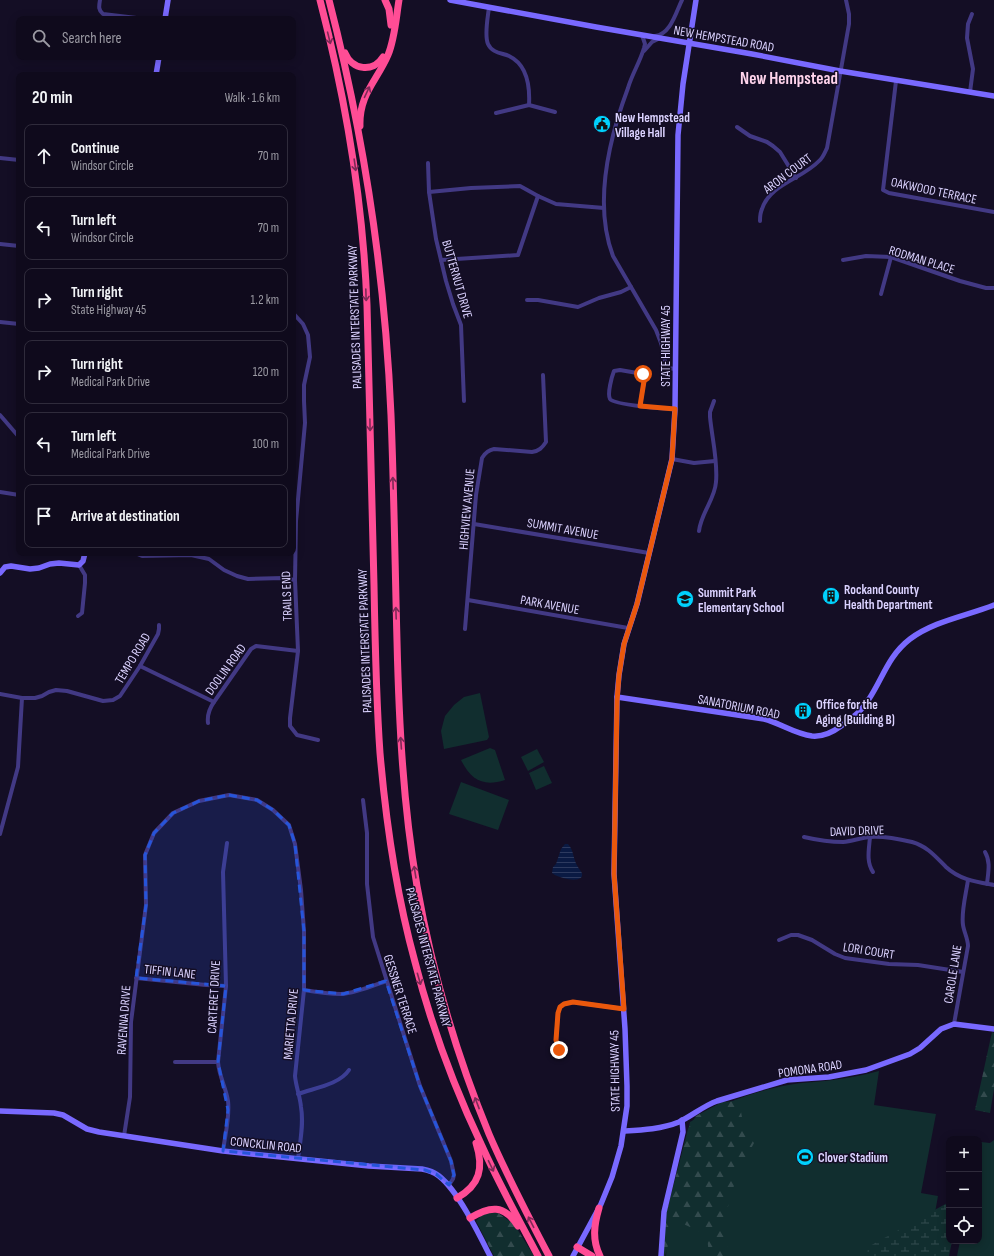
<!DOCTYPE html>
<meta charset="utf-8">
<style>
body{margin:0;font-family:"Sofia Sans Condensed",sans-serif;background:#1d1829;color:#f1f3f6}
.controls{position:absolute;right:12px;bottom:12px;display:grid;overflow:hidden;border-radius:8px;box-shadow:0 2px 10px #0003}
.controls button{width:36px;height:36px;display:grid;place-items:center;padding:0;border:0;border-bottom:1px solid #2f2b3b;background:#0f0a1c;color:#f1f3f6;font:20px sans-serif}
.stop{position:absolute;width:12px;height:12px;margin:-9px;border:3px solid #ea580c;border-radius:50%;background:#fff}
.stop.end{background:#ea580c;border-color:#fff;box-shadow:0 1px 4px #0008}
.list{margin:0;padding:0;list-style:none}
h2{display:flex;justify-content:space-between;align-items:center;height:52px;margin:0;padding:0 16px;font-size:17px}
h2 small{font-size:13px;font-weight:400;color:#9b9aa3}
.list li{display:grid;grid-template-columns:26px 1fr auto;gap:12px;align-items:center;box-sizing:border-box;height:64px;margin:0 8px 8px;padding:0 8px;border:1px solid #2f2b3b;border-radius:8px}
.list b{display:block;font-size:15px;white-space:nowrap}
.list p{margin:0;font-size:13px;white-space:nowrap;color:#9b9aa3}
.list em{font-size:13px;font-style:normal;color:#9b9aa3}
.icon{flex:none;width:22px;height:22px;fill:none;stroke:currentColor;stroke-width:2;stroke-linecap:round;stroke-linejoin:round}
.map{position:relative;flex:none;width:994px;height:1256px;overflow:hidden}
.search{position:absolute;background:#0f0a1c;box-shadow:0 2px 10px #0003;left:16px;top:16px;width:280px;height:44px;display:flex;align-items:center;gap:10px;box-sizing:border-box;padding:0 14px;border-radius:8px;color:#9b9aa3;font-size:15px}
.panel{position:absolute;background:#0f0a1c;box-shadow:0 2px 10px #0003;left:16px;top:72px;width:280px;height:484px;border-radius:8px}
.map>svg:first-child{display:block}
.green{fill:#112e2f}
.forest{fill:url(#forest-firs)}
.wetland{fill:url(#wetland-marsh)}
.water{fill:url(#water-rules)}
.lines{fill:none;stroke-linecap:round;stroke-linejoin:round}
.street{stroke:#423984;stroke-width:4}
.secondary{stroke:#7969ff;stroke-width:5.5}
.highway{stroke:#ff4d95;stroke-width:7}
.oneway{stroke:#7e2a57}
.route{stroke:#ea580c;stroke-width:5}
.marked{fill:#2655da;fill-opacity:0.2;stroke:#2655da;stroke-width:3;stroke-dasharray:8 5;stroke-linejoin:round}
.labels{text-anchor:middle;stroke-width:3;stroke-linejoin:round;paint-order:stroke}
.street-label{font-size:13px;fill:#dbd2ff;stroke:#140e25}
.poi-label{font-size:13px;font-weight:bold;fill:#dbd2ff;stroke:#140e25;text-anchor:start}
.district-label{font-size:17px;font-weight:bold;fill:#ffd4ec;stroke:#140e25}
</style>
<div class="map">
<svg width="994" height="1256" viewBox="0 0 994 1256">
<defs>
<pattern id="forest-firs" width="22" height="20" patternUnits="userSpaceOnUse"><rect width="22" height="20" fill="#112e2f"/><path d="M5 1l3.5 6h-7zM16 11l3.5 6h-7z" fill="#334b4e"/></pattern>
<pattern id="wetland-marsh" width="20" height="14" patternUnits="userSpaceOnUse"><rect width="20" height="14" fill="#112e2f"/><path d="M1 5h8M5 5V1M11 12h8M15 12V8" fill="none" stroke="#334b4e"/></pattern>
<pattern id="water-rules" width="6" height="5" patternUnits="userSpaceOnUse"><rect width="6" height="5" fill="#0a1a43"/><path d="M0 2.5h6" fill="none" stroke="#2d3a5f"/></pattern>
</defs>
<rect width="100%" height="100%" fill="#140e25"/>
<g class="green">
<polygon points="480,693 489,737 487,740 444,749 441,731 445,716 454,705 464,697"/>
<path d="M490 748 495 750 505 780C483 787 471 780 461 760Z"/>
<polygon points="537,749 544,762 528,771 521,757"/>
<polygon points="544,766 552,783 536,790 529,773"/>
<polygon points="461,782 509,800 498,830 449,814"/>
<path d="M879 1071 874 1105 936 1114 921 1193 938 1196 931 1235 941 1256H666L668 1222 671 1202 690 1122C719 1104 755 1091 788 1085 803 1082 818 1082 833 1080 849 1078 864 1075 879 1071Z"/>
<polygon points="994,1140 994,1256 957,1256 960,1241 979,1241 979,1153 981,1142 990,1143"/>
</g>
<g class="forest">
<polygon points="992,1032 994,1033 994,1089 990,1113 975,1110"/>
<polygon points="739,1101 744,1128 754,1143 737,1175 723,1224 729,1256 709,1256 707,1235 675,1220 665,1256 663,1256 665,1218 688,1129 696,1116 722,1102"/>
<polygon points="484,1213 498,1213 514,1224 534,1256 494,1256 476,1221"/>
</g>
<polygon class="wetland" points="949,1202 949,1241 952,1241 949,1256 867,1256 868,1247"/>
<path class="water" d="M565 844H568C574 850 573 860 578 867 579 870 583 872 582 876 579 884 556 877 552 873L553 867 556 864 561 849Z"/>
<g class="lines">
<g class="street">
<path d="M100 0C99 6 98 10 103 14L145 19"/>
<path d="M489 7C488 17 484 35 488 44 492 53 502 53 509 56 528 65 530 87 529 105"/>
<path d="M642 35 645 44 644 48C640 62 632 74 628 88 609 139 593 203 613 256L656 330 661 343 666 365 668 368 676 369"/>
<path d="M655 36C671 34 676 12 682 0"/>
<polyline points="644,51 652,42 658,39"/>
<polyline points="896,81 883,190 889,193 994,212"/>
<polyline points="970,92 973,69 967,38 968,24 972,14"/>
<polyline points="496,113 529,105 555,112"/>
<polyline points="737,127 750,136 767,142 773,146 780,152 796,178"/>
<polyline points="0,158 19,160"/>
<polyline points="428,163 429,192 436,239 446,281 453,304 461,325 464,401"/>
<polyline points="429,192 471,188 520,186 538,196 556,204 604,208"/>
<path d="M760 221C760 217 760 213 762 209 770 184 802 179 819 161 823 158 825 152 827 148L849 24V14L846 0"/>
<polyline points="0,244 19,246"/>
<polyline points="441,260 518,255 538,196"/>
<polyline points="843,260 866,256 891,257 960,281 986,288 994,288"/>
<polyline points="881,294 891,257"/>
<polyline points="527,300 538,300 578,307 599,298 621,292 631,287"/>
<polyline points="293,313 303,324 308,335 310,357 304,385 304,401 305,423 296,521 295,580 298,651 290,718 290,726 297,735 318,740"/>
<polyline points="0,322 19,324"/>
<path d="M640 406 645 375 643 374 620 370 614 371C612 376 607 394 610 399 614 405 666 409 675 409"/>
<polyline points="0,415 19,437"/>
<polyline points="672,459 694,463 715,461"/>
<polyline points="0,492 19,495"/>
<polyline points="474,524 649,553"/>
<path d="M699 531C701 513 715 499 716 482 718 461 712 438 710 417V412L714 401"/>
<polyline points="135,553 142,556 191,555 209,559 224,570 237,576 248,579 283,578 295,580"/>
<polyline points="468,600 628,628"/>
<polyline points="78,616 82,613 85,583 85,575 79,565"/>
<path d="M465 629 476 495 482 458C485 453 488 450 494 449L532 452C539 451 542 448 546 442L543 375"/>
<polyline points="140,666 214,702"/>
<polyline points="0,694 22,698 35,698 42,696 49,692 56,690 67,691 103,701 113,700 120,696 140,666 158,634 159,629 159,625"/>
<path d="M208 723C207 715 209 709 214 702L251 649 256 646 298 651"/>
<polyline points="363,800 367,833 367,884 373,937 420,1086 451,1161 454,1175 453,1179 449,1185"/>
<polyline points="0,834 18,767 22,698"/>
<path d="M804 837C817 840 830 842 843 842 852 841 861 838 870 837 883 836 899 839 912 842 927 846 936 857 946 867 960 880 977 882 994 885"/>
<path d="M870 837C869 849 866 862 873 872"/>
<path d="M985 852C991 862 988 873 987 884"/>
<polyline points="779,940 791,935 798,935 812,940 835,954 845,958 889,964 918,965 963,972"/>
<polyline points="136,978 206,985 226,986"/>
<path d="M304 990C316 992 329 994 341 994 356 993 372 986 386 981"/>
<path d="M954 1024 968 946C968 939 964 932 963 925 961 912 966 894 968 880"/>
<polyline points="559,1050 556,1040 558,1013 560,1007 564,1004 573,1002 624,1009"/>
<polyline points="175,1062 218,1062"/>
<path d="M298 1094C314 1088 339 1085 349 1070"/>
<path d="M124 1136 130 1097 131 1022 146 905 145 855 154 833 173 813 199 801 229 795 257 800 273 810 289 825 295 844 301 890 304 931V990L295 1076C296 1087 300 1096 301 1107 304 1124 300 1142 298 1159"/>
<path d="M223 1151C225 1135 230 1117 228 1101 226 1088 219 1076 218 1062L226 986 223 872 227 843"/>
</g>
<g class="secondary">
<polyline points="450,0 596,27 752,54 840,71 994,96"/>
<polyline points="165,19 168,0"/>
<polyline points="156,75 159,57"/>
<polyline points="0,573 5,567 11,566 30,569 39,568 50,564 59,563 79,565 83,561 85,553"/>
<path d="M617 697 764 719C780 723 795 734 812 736 823 737 833 732 841 726 852 719 862 711 869 699 883 678 888 656 910 639 934 621 966 616 994 605"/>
<path d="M0 1111 54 1113 63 1115 87 1129 99 1132 223 1151 369 1166 422 1169C428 1170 434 1172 439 1176 458 1191 479 1234 490 1256"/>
<path d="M624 1131C642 1130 662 1129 679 1122 692 1116 703 1106 717 1101L787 1080 829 1077 866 1070 910 1054 920 1048 941 1029 954 1024 994 1029"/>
<polyline points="573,1256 601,1204 612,1177 621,1146 627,1106 627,1086 625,1029 614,874 617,697 619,675 624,644 637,604 672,459 675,409 678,135 683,84 696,0"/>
<polyline points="661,1256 664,1212 683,1132 682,1120"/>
</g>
<g class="highway">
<path d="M320 0C346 100 363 201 367 305 369 398 372 492 374 585 375 641 376 697 380 753 386 823 396 893 415 962 431 1025 454 1087 482 1146 499 1184 519 1220 538 1256"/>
<path d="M329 0C364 136 385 275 391 415 394 490 395 566 397 641 399 723 403 805 417 886 432 971 456 1054 489 1134 507 1176 528 1216 549 1256"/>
<polyline points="385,0 389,9 391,25"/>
<path d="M345 53C352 70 373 73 383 57"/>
<path d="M360 126C359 94 377 81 388 55 395 38 396 18 399 0"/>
<path d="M457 1198C480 1185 484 1168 476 1143"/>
<path d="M599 1208C594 1225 592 1240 600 1256"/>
<path d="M470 1218C490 1206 504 1204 518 1226"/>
<polyline points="577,1247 592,1256"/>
</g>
</g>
<defs><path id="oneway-shaft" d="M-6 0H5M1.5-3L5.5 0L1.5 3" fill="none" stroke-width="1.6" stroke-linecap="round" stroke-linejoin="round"/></defs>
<g class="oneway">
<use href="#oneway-shaft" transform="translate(329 38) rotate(76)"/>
<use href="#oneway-shaft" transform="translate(367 92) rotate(-65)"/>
<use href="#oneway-shaft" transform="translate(355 165) rotate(82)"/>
<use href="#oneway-shaft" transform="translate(366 295) rotate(88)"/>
<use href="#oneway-shaft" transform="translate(370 425) rotate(89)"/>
<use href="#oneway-shaft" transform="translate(393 483) rotate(-92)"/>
<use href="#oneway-shaft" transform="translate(396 613) rotate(-92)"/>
<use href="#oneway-shaft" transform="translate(401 743) rotate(-94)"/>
<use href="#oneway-shaft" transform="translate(415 872) rotate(-99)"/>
<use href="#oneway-shaft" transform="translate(419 979) rotate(74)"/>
<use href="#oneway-shaft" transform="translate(477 1103) rotate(-111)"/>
<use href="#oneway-shaft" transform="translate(491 1166) rotate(64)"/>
<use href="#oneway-shaft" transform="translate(531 1222) rotate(-117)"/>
</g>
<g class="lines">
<polyline class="route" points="559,1050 556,1040 558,1013 560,1007 564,1004 573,1002 624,1009 614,874 617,701 619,675 624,644 637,604 672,459 675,409 640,406 645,375 643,374"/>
</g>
<path class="marked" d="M229 795 257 800 273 810 289 825 295 844 304 931V990L343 994 386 981 420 1086 451 1161 454 1175 449 1185 436 1174 425 1170 223 1151 228 1110 218 1062 226 986 136 978 146 905 145 855 154 833 173 813 199 801Z"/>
<defs>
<symbol id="civic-disc" viewBox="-11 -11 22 22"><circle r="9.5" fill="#00d1fd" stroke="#140e25"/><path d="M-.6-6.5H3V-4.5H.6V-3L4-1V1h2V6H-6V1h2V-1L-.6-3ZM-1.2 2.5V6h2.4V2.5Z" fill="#111"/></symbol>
<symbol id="building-disc" viewBox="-11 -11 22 22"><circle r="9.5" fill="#00d1fd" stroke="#140e25"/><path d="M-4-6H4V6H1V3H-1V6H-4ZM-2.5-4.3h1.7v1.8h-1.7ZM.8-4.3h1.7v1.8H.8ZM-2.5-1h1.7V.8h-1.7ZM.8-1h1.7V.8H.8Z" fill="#111"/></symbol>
<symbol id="school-disc" viewBox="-11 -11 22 22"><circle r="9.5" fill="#00d1fd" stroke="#140e25"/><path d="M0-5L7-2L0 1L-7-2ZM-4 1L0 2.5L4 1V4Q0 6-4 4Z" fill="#111"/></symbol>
<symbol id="stadium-disc" viewBox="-11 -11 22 22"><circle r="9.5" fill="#00d1fd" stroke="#140e25"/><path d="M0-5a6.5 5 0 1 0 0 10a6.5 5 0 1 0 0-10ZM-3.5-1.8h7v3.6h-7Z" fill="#111"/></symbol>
</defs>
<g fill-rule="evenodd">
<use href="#civic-disc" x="592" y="114" width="20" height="20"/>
<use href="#building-disc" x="821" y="586" width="20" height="20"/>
<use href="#school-disc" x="675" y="589" width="20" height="20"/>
<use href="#building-disc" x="793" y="701" width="20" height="20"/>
<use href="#stadium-disc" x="795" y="1147" width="20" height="20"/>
</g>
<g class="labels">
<g class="street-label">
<text transform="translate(724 38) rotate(10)" y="5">NEW HEMPSTEAD ROAD</text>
<text transform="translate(787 173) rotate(-37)" y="5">ARON COURT</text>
<text transform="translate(934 190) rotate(12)" y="5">OAKWOOD TERRACE</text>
<text transform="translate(922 259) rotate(17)" y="5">RODMAN PLACE</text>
<text transform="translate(458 279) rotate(74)" y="5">BUTTERNUT DRIVE</text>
<text transform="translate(354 317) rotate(-92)" y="5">PALISADES INTERSTATE PARKWAY</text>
<text transform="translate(665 346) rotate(-90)" y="5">STATE HIGHWAY 45</text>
<text transform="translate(466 509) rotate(-85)" y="5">HIGHVIEW AVENUE</text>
<text transform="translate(563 528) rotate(10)" y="5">SUMMIT AVENUE</text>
<text transform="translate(286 596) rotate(-92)" y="5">TRAILS END</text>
<text transform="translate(550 604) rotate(10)" y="5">PARK AVENUE</text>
<text transform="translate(364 641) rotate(-92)" y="5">PALISADES INTERSTATE PARKWAY</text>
<text transform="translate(132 658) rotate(-59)" y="5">TEMPO ROAD</text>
<text transform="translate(225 669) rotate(-54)" y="5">DOOLIN ROAD</text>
<text transform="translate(739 706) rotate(11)" y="5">SANATORIUM ROAD</text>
<text transform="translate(857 830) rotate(-2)" y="5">DAVID DRIVE</text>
<text transform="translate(869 950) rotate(9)" y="5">LORI COURT</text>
<text transform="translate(429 957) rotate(75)" y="5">PALISADES INTERSTATE PARKWAY</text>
<text transform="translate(170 971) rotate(6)" y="5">TIFFIN LANE</text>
<text transform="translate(952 974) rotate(-81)" y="5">CAROLE LANE</text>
<text transform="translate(401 994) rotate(72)" y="5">GESSNER TERRACE</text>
<text transform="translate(213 997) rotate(-87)" y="5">CARTERET DRIVE</text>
<text transform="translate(123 1020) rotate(-86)" y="5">RAVENNA DRIVE</text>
<text transform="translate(290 1024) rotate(-85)" y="5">MARIETTA DRIVE</text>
<text transform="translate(810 1068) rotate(-8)" y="5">POMONA ROAD</text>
<text transform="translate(614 1071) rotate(-91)" y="5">STATE HIGHWAY 45</text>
<text transform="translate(266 1144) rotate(6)" y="5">CONCKLIN ROAD</text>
</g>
<g class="poi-label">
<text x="615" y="122">New Hempstead<tspan x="615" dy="15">Village Hall</tspan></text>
<text x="844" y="594">Rockand County<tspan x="844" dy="15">Health Department</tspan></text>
<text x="698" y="597">Summit Park<tspan x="698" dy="15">Elementary School</tspan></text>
<text x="816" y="709">Office for the<tspan x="816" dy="15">Aging (Building B)</tspan></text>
<text x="818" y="1162">Clover Stadium</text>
</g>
<g class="district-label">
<text x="789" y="84">New Hempstead</text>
</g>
</g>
</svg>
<div class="controls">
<button>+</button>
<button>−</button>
<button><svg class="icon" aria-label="locate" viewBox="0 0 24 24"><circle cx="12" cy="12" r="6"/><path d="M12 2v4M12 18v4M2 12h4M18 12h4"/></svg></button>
</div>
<div class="stop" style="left:643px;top:374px"></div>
<div class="stop end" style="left:559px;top:1050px"></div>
<div class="search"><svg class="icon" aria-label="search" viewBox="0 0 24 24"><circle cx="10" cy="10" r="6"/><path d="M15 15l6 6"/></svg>Search here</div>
<section class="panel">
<h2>20 min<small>Walk · 1.6 km</small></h2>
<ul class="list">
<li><svg class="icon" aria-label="ahead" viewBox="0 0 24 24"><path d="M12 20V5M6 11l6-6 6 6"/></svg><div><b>Continue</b><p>Windsor Circle</p></div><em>70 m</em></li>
<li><svg class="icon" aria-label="left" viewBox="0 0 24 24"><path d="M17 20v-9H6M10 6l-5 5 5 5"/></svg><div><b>Turn left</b><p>Windsor Circle</p></div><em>70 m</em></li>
<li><svg class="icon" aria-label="right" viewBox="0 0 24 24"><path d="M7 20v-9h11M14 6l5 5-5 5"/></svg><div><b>Turn right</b><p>State Highway 45</p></div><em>1.2 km</em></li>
<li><svg class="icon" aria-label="right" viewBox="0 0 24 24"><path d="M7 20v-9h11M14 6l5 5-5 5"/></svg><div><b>Turn right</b><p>Medical Park Drive</p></div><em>120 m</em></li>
<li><svg class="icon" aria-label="left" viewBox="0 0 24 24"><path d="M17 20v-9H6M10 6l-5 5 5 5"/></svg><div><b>Turn left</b><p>Medical Park Drive</p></div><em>100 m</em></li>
<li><svg class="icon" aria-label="arrive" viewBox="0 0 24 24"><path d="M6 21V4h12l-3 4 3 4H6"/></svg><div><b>Arrive at destination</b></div></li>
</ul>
</section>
</div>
